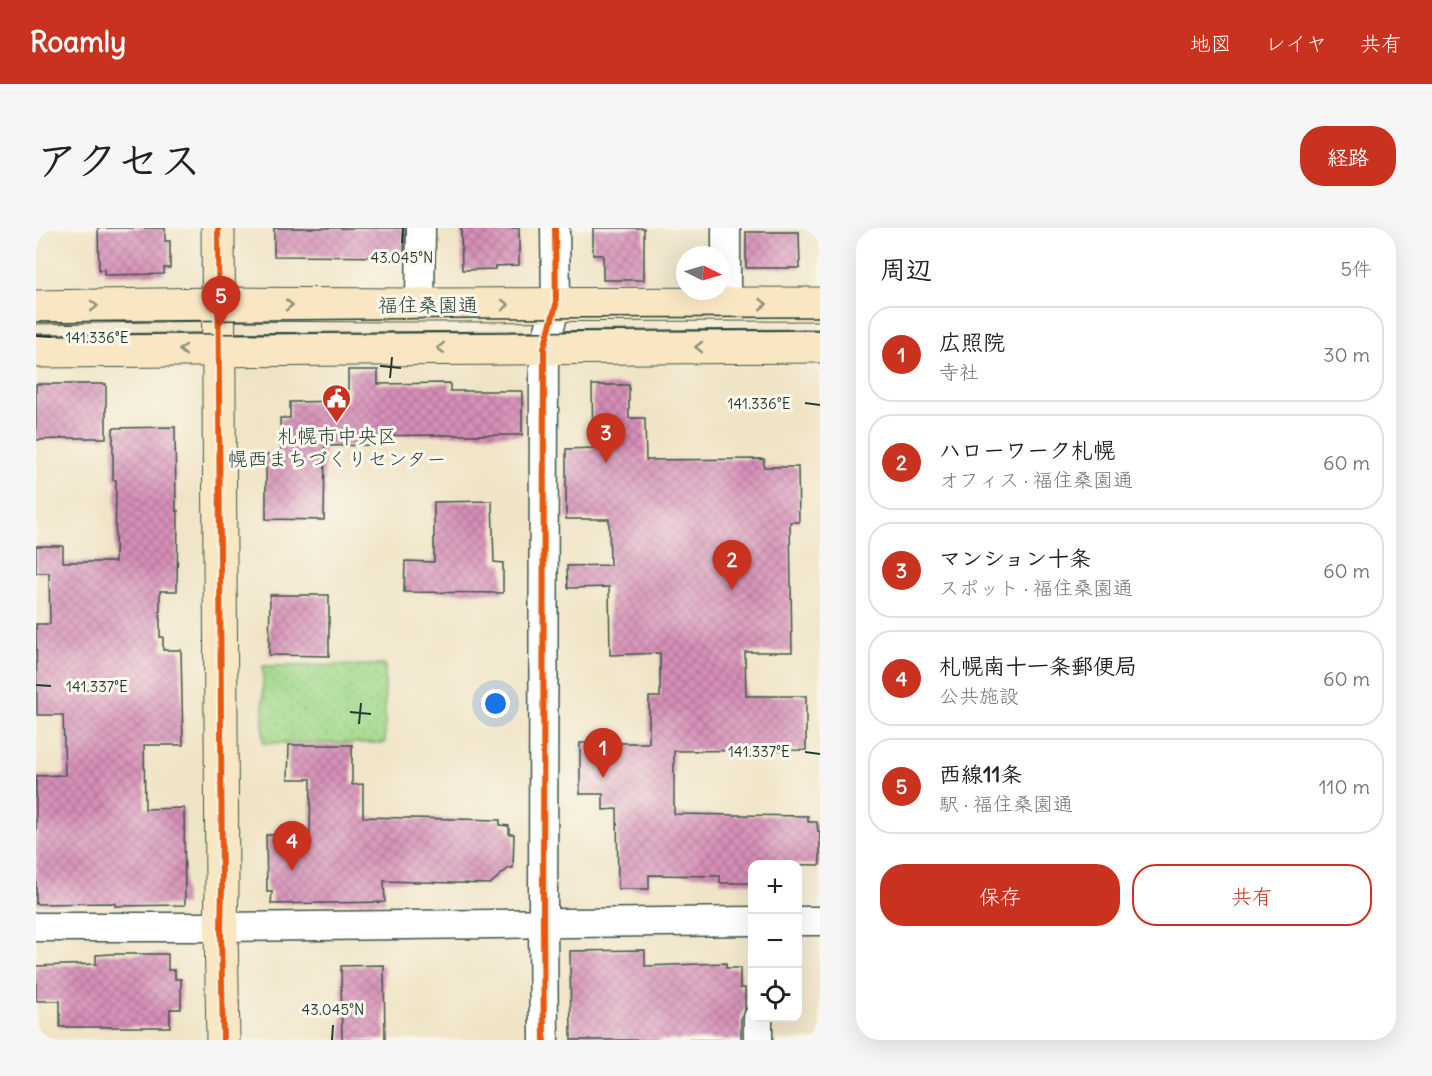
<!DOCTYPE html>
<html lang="ja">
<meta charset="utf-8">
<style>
body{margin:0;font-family:Delius,"Klee One",sans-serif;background:#f6f6f6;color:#222}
.controls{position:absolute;right:18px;bottom:18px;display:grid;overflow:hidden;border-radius:12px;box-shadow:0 6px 24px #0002}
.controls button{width:54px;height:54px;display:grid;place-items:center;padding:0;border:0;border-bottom:2px solid #e0e0e0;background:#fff;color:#222;font:30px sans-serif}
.compass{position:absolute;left:640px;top:18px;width:54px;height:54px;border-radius:50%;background:#fff;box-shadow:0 6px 24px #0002;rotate:95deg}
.you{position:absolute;left:460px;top:476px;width:21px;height:21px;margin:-15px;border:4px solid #fff;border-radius:50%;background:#1a73e8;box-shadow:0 0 0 9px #1a73e833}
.badge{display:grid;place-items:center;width:39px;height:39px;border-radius:50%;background:#c8321e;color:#fff;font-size:20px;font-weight:700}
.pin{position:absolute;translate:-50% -50px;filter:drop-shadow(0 2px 3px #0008)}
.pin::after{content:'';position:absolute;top:32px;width:21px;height:18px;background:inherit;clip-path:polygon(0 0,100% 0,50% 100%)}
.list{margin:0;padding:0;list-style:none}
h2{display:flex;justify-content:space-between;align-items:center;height:78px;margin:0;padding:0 24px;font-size:26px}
h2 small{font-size:20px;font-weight:400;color:#767676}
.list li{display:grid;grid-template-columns:39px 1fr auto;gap:18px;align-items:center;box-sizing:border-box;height:96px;margin:0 12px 12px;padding:0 12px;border:2px solid #e0e0e0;border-radius:24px}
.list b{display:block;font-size:22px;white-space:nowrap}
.list p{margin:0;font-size:20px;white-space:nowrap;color:#767676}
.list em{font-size:20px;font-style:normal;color:#767676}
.actions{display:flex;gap:12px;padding:18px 24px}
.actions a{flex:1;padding:14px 0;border:2px solid #c8321e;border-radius:24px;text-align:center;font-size:21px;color:#c8321e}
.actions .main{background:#c8321e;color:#fff}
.icon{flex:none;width:33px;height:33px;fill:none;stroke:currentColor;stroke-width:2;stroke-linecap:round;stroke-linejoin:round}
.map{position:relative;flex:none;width:784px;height:812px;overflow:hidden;border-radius:24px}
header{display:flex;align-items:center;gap:36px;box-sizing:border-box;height:84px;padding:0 30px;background:#c8321e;color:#fff}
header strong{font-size:28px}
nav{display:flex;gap:33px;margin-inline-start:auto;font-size:21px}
.intro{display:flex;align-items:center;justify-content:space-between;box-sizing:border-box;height:144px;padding:0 36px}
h1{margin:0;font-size:42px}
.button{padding:15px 27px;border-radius:24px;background:#c8321e;color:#fff;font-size:21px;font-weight:700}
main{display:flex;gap:36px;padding:0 36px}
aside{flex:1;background:#fff;border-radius:24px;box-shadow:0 6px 24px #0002}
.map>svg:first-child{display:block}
.park{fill:url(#park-dots);stroke:#608a5e;stroke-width:1.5}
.building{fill:url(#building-cross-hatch)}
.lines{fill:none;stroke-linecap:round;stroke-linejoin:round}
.street-casing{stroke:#3e564a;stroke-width:31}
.secondary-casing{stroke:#3e564a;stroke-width:35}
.street{stroke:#fff;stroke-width:28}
.secondary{stroke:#f9e7c3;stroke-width:33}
.tram{stroke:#1f3d34;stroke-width:1.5}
.cycleway-casing{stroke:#fbf7ec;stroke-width:10}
.cycleway{stroke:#e8590c;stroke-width:6}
.oneway{stroke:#8c927c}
.ticks{fill:none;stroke:#1f3d34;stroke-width:2}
.labels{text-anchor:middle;stroke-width:6;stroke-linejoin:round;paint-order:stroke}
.street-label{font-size:20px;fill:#1f3d34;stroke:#fbf7ec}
.poi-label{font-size:20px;fill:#1f3d34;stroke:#fbf7ec}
.ticks-label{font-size:15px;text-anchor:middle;fill:#1f3d34;stroke:#fbf7ec;stroke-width:6;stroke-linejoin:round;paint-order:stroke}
</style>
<header>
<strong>Roamly</strong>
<nav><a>地図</a><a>レイヤ</a><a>共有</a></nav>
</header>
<div class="intro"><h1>アクセス</h1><a class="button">経路</a></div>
<main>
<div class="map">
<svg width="784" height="812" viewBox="0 0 784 812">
<defs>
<pattern id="park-dots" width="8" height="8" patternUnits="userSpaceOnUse" patternTransform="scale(1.5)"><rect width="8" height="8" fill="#a0d889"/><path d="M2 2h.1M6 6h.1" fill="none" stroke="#89ba77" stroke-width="1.8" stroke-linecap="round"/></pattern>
<pattern id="building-cross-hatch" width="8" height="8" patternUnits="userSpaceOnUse" patternTransform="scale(1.5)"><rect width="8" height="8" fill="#d78fb8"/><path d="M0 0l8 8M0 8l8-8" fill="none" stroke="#ae7696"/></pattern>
</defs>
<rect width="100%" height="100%" fill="#fbf7ec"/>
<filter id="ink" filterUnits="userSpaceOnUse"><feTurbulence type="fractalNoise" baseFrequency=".0167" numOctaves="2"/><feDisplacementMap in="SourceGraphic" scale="12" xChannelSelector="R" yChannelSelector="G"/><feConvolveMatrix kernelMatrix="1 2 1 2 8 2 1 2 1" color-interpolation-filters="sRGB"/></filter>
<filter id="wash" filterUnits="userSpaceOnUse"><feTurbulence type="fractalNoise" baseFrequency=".008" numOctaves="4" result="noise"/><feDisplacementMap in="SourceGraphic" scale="24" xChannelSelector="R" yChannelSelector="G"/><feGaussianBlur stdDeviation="1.35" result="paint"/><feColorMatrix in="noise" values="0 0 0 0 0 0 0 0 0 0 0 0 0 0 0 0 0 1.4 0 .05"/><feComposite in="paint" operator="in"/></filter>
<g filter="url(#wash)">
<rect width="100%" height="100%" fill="#f0e4c6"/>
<polygon class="park" points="349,437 349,515 227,515 227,438"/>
<g id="blocks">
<g class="building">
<polygon points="62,0 129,0 129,13 134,13 134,40 128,40 128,46 68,47 68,41 63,42"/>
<polygon points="238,0 369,0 368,29 238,28"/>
<polygon points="425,0 483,0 483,37 459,38 459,41 426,42"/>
<polygon points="557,0 608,0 608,52 567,52 567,27 557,27"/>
<polygon points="710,4 763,4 764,40 710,40"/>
<polygon points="312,142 342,142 342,156 414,155 414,163 486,163 486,207 400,207 336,208 336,217 289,218 288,292 230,291 230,227 245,227 244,190 254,190 254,174 312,173"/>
<polygon points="0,156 70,156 70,210 25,210 25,211 0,212"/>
<polygon points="556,157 593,157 593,190 609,190 610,232 728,231 728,239 762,239 763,294 754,294 756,424 709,424 710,468 770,468 770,522 638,523 638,586 772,588 772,594 781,594 782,603 784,604 784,637 717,636 717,655 684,655 684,648 613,647 613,661 582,661 581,581 567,582 567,566 544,566 544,515 613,515 613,469 624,469 624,425 574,427 573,359 532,360 531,338 574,337 573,291 530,291 530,221 557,220"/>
<polygon points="139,199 140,283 142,283 141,363 124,363 124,409 127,409 127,422 145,422 147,517 108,517 109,581 148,580 149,677 79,678 79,675 0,676 0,548 29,547 27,487 1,487 0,396 14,396 13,345 0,345 0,318 27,318 27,334 79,334 80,252 77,252 77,200"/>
<polygon points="456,273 458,334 467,335 467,365 368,364 369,333 398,334 398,274"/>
<polygon points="234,367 293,367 293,428 233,427"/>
<polygon points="253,517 316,517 316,557 327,556 327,589 464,592 464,597 473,598 473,606 478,606 477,640 473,640 454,656 348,653 349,674 235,676 236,664 231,664 230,607 274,606 275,551 252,551"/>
<polygon points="609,722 609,738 690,735 690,740 704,740 704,760 709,760 709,780 705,790 705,812 535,812 534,723"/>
<polygon points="75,726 132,726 132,742 139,742 139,751 145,751 145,781 134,781 134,799 24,799 24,773 0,773 0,738 60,736 60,727"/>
<polygon points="348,737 349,812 306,812 305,738"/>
</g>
</g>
</g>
<g filter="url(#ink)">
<use href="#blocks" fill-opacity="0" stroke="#3e564a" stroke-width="1.5"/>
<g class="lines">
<defs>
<g id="street">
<polyline points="384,77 385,0"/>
<polyline points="690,77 690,0"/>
<polyline points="762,693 784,693"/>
<polyline points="0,699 185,699 716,693"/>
<polyline points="722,790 722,812"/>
<polyline points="508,812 507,695 508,120 520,77 519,0"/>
</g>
<g id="secondary">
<polyline points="182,0 186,660 185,699 187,812"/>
<polyline points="0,79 182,76 384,77 784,76"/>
<polyline points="0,123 784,118"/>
</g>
</defs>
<use href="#street" class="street-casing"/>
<use href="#secondary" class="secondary-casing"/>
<use href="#street" class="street"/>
<use href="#secondary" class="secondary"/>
<g class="tram">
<polyline points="0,94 451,90 784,89"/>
<polyline points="0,107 784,102"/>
</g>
<defs>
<g id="cycleway">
<polyline points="182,0 186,660 185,699 187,812"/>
<polyline points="508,812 507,695 508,120 520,77 519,0"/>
</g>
</defs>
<use href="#cycleway" class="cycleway-casing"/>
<use href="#cycleway" class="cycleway"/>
</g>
<defs><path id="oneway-chevron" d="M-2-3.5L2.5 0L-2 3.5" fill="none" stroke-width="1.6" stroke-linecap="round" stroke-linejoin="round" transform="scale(1.5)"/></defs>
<g class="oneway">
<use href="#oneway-chevron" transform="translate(727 76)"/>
<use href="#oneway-chevron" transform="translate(253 77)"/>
<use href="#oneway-chevron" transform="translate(469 77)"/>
<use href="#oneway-chevron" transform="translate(58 78) rotate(-1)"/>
<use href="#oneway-chevron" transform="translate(663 119) rotate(180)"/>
<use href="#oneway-chevron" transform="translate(405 120) rotate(180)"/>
<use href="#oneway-chevron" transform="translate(147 122) rotate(180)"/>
</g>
</g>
<path class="ticks" d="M366 15 367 0M0 108 15 109M344 138 365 140M354 150 356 129M769 175 784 177M0 457 15 458M314 484 335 486M323 496 325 475M769 524 784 526M296 812 297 797"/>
<defs>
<symbol id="civic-pin" viewBox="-11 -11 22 30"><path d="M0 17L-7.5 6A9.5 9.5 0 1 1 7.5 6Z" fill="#c8321e" stroke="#fbf7ec"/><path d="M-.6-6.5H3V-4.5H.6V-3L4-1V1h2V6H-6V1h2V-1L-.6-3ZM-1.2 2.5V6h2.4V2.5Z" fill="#fff"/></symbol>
</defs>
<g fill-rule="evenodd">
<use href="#civic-pin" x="284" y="154" width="33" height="45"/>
</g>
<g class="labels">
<g class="street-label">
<text x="392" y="84">福住桑園通</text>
</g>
<g class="poi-label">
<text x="301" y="215">札幌市中央区<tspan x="301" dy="23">幌西まちづくりセンター</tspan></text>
</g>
</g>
<g class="ticks-label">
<text x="366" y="35">43.045°N</text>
<text x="61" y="115">141.336°E</text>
<text x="723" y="181">141.336°E</text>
<text x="61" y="464">141.337°E</text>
<text x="723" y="529">141.337°E</text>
<text x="297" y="787">43.045°N</text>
</g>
</svg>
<div class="controls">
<button>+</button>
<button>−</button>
<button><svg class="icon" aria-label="locate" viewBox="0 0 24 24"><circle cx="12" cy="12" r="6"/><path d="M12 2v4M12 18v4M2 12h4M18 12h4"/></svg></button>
</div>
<svg class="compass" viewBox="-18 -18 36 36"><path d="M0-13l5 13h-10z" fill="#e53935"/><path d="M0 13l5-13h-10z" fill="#767676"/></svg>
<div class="you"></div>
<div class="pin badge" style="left:567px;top:550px">1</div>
<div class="pin badge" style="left:696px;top:362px">2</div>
<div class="pin badge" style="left:570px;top:235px">3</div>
<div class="pin badge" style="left:256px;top:643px">4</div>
<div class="pin badge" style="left:185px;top:98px">5</div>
</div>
<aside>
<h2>周辺<small>5件</small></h2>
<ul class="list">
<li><span class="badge">1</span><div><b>広照院</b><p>寺社</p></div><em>30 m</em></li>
<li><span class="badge">2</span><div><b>ハローワーク札幌</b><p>オフィス · 福住桑園通</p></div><em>60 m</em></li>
<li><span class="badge">3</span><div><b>マンション十条</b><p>スポット · 福住桑園通</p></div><em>60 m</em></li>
<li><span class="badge">4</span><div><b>札幌南十一条郵便局</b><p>公共施設</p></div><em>60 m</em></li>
<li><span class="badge">5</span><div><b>西線11条</b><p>駅 · 福住桑園通</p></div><em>110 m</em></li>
</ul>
<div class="actions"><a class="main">保存</a><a>共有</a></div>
</aside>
</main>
